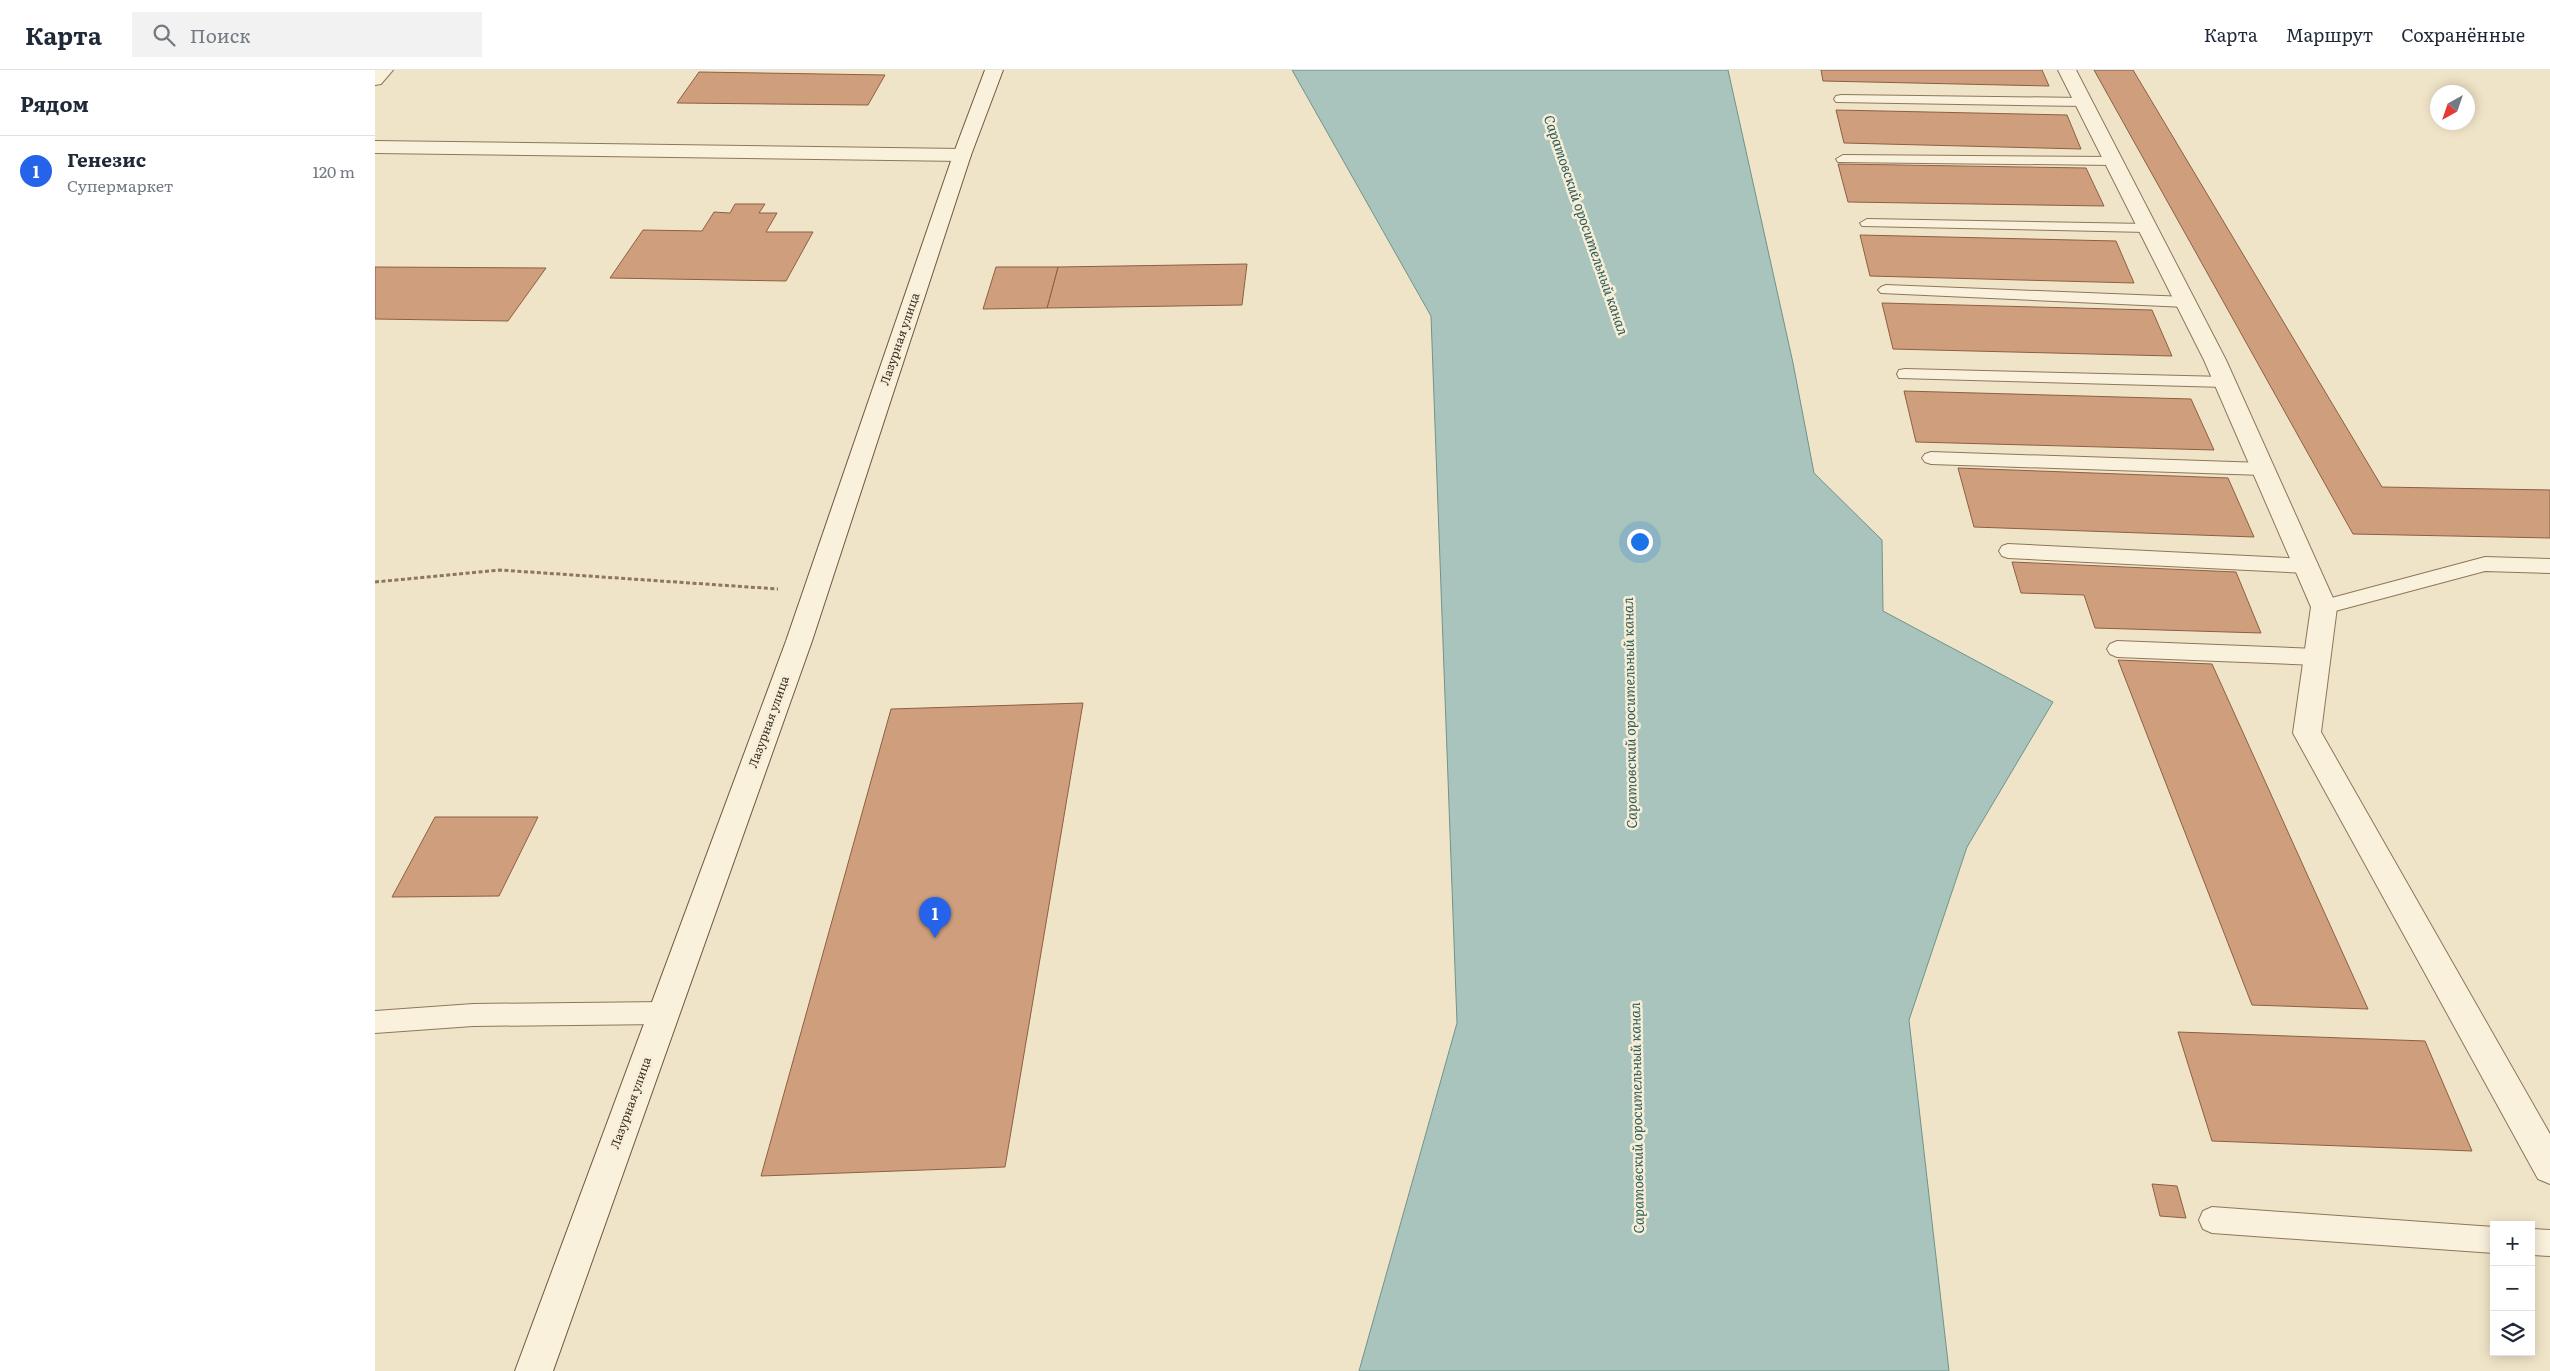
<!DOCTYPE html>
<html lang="ru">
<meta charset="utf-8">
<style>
body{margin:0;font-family:Literata,serif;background:#f2f2f3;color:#1f2937}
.controls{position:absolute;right:15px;bottom:15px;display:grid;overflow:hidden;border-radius:0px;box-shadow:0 2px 12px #0003}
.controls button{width:45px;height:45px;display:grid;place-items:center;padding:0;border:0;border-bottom:1px solid #e0e1e3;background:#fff;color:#1f2937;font:25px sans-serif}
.compass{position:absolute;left:2055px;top:15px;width:45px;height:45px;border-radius:50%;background:#fff;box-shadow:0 2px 12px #0003;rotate:220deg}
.you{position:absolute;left:1264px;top:471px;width:18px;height:18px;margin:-12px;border:4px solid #fff;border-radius:50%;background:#1a73e8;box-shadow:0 0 0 8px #1a73e833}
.badge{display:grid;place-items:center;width:32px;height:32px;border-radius:50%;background:#2563eb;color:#fff;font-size:16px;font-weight:700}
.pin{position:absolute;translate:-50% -41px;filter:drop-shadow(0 1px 2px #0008)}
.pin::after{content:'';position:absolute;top:26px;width:18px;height:15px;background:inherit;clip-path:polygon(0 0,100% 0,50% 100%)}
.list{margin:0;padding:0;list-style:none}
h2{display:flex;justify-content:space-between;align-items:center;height:65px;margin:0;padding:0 20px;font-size:21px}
h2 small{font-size:16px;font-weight:400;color:#747a83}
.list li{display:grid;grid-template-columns:32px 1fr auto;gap:15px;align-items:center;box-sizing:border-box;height:70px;padding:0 20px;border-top:1px solid #e0e1e3}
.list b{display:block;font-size:19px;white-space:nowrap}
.list p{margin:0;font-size:16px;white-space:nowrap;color:#747a83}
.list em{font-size:16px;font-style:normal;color:#747a83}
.icon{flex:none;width:28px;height:28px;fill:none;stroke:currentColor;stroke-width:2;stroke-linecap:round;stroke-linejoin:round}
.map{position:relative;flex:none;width:2175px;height:1301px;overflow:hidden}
header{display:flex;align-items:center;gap:30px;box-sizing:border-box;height:70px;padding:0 25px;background:#fff;border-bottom:1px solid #e0e1e3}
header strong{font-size:24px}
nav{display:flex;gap:28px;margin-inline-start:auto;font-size:18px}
.search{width:350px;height:45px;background:#f2f2f3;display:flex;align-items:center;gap:12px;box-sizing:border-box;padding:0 18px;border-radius:0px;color:#747a83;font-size:19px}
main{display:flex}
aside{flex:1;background:#fff}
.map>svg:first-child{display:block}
.water{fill:#a9c4bc;stroke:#6f938a}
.building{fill:#cf9f7d;stroke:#8d5f41}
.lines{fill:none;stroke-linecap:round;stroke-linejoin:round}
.lane-casing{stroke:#8d765c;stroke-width:2}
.street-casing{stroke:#8d765c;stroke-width:2}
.secondary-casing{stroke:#6f573f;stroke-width:2}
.path{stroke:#8d765c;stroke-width:3;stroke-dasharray:4 2.5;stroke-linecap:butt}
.lane{fill:#faf1dc;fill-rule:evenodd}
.street{fill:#faf1dc;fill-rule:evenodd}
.secondary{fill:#faf1dc;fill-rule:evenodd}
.labels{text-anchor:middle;stroke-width:5;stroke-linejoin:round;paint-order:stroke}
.street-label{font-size:12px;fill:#3d2e20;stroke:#f7eed8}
.water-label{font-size:14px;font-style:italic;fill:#2f5d5a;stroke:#f7eed8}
</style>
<header>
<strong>Карта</strong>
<div class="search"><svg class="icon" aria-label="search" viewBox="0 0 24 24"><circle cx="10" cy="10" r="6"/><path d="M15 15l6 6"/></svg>Поиск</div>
<nav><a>Карта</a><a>Маршрут</a><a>Сохранённые</a></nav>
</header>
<main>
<aside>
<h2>Рядом<small></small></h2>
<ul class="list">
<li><span class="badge">1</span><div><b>Генезис</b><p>Супермаркет</p></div><em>120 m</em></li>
</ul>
</aside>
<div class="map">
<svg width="2175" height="1301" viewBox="0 0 2175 1301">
<rect width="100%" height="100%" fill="#f0e4c8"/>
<polygon class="water" points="917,0 1353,0 1418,293 1439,403 1507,470 1508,541 1678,632 1592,777 1534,950 1574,1301 984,1301 1082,953 1056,246"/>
<g class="building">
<polygon points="1446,0 1667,0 1674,16 1448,11"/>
<polygon points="1719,0 1758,0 2007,417 2175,420 2175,468 1978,464"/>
<polygon points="324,2 510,5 493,35 302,33"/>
<polygon points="1461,40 1692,45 1706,79 1469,73"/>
<polygon points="1463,94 1711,98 1729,136 1473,132"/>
<polygon points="360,134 390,134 384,143 402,143 391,162 438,162 411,211 235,208 268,160 327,161 339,142 355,143"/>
<polygon points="1485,165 1741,171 1759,213 1495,206"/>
<polygon points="872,194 867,235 672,238 683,197"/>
<polygon points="0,197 171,198 133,251 0,249"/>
<polygon points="621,197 683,197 672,238 608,239"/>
<polygon points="1507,233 1777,240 1797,286 1518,279"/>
<polygon points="1529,321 1816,329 1839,380 1541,372"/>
<polygon points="1583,398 1853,408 1879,467 1599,457"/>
<polygon points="1637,492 1861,502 1886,563 1720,558 1709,525 1646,523"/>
<polygon points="1743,590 1837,594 1993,939 1877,935"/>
<polygon points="708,633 630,1097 386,1106 516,639"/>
<polygon points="60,747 163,747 124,826 17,827"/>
<polygon points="1803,962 2050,971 2097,1081 1837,1071"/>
<polygon points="1777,1114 1802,1116 1811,1148 1785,1146"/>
</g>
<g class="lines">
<defs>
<g id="lane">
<polygon points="1466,25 1708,28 1715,32 1708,36 1461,32 1459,29 1461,26"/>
<polygon points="1468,85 1738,87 1745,91 1738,95 1463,92 1461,89"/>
<polygon points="1492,149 1772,154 1779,158 1772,162 1487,156 1485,153"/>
<polygon points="1511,215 1811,227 1819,232 1811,237 1506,223 1503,220 1506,217"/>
<polygon points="1530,299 1850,307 1856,308 1858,312 1856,316 1850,317 1524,308 1522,304 1524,300"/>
<polygon points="1556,382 1888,393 1894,395 1897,399 1894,403 1888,405 1556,394 1550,392 1547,388 1550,384"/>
<polygon points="1633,474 1931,489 1937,491 1940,496 1937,501 1931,503 1633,488 1627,486 1624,481 1627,476"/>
<polygon points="2110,487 2175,489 2175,503 2110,501 1949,544 1942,542 1940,537 1942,532 1949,530"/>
<polygon points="1742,571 1942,579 1949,582 1952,587 1949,592 1942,595 1742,587 1735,584 1732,579 1735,574"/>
<polygon points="289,932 297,935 301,943 297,951 289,954 98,956 0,963 0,941 98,934"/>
<polygon points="1837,1137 2119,1157 2119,1183 1837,1163 1828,1159 1824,1150 1828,1141"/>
<polygon points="2156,1159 2175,1160 2175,1186 2156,1185"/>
</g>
<g id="street">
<polygon points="0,0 18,0 6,14 0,15"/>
<polygon points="1683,0 1701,0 1851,290 1962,537 1946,662 2175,1064 2175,1114 2163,1109 1918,663 1936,537 1829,290"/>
<polygon points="0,71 587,79 594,81 596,85 594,89 587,91 0,83"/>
</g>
<polygon id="secondary" points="610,0 628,0 596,85 437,571 178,1301 140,1301 411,571 578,85"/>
</defs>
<use href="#lane" class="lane-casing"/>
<use href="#street" class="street-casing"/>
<use href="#secondary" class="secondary-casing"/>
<polyline class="path" points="0,512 125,500 403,519"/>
<use href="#lane" class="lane"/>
<use href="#street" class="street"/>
<use href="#secondary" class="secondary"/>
</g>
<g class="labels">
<g class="street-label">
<text transform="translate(525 269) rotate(-71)" y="4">Лазурная улица</text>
<text transform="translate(394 652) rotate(-70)" y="4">Лазурная улица</text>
<text transform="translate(256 1033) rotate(-70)" y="4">Лазурная улица</text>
</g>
<g class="water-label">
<text transform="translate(1211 155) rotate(71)" y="5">Саратовский оросительный канал</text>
<text transform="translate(1255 643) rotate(-91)" y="5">Саратовский оросительный канал</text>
<text transform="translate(1262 1048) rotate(-91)" y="5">Саратовский оросительный канал</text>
</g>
</g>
</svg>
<div class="controls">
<button>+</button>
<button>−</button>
<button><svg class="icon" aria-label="layers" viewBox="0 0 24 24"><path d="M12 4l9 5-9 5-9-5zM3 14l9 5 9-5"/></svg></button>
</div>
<svg class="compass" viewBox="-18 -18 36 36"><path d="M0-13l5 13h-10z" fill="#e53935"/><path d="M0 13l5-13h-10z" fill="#747a83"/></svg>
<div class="you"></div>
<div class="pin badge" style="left:560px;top:868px">1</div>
</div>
</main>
